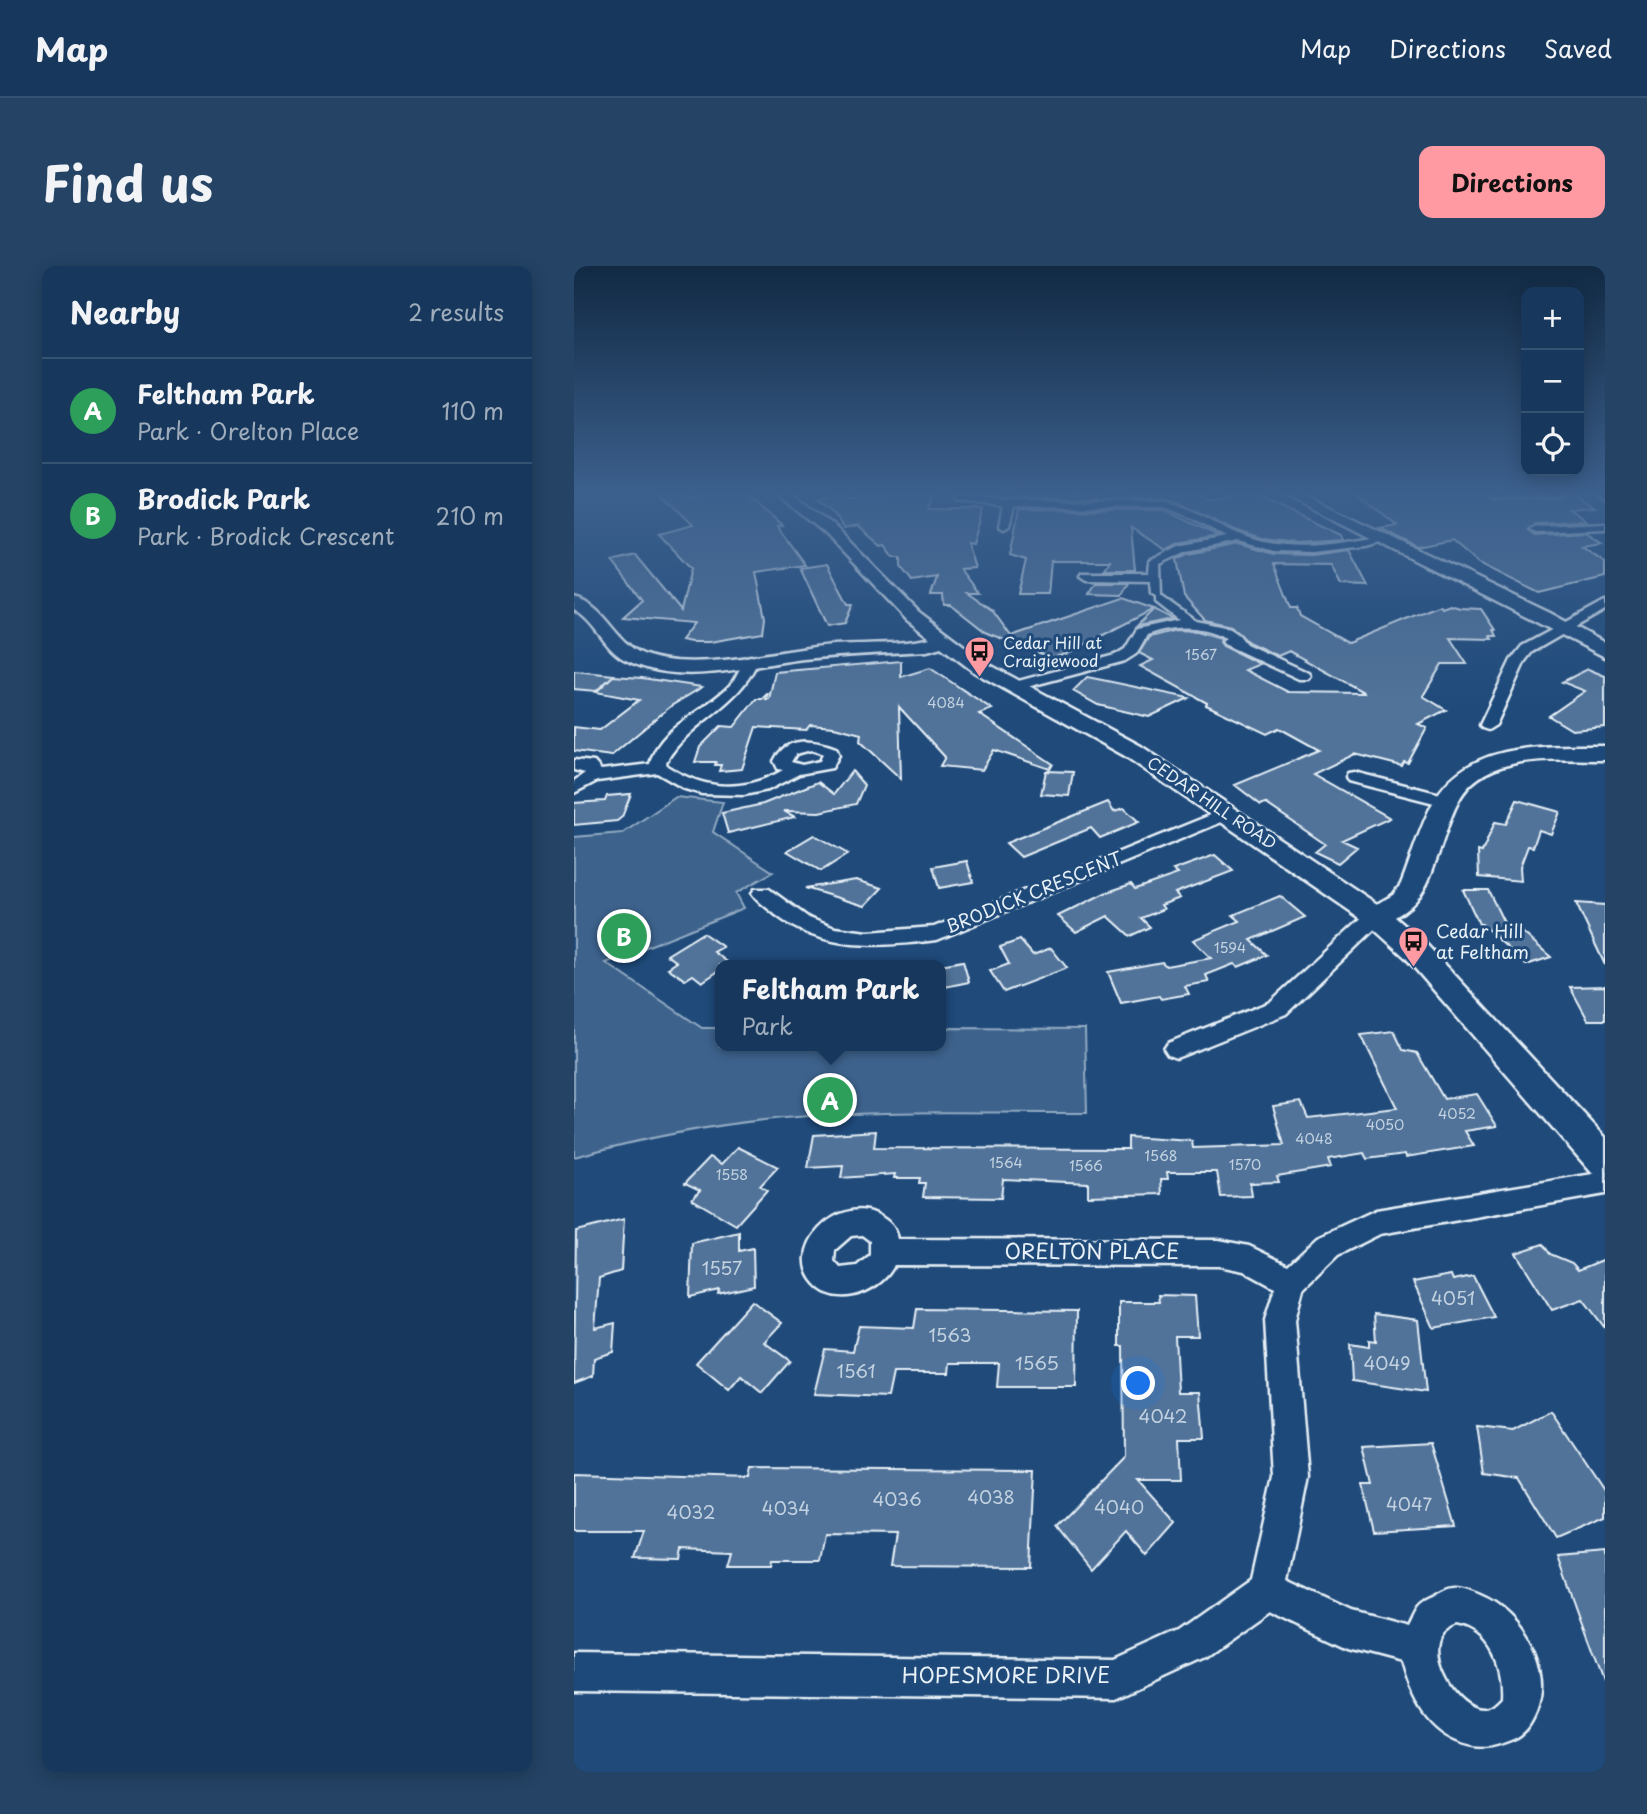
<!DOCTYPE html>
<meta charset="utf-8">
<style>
body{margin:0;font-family:"Playpen Sans",sans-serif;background:#244365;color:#f1f3f6}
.controls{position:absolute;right:21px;top:21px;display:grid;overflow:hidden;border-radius:14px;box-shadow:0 4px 18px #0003}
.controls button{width:63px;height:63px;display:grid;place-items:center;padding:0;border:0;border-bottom:2px solid #365272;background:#17385c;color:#f1f3f6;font:35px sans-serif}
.you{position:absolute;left:565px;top:1118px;width:24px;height:24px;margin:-18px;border:5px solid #fff;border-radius:50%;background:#1a73e8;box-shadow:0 0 0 10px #1a73e833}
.badge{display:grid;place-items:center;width:46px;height:46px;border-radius:50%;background:#ff9aa2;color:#fff;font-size:23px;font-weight:700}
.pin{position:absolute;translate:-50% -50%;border:4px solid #fff;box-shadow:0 2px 7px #0006}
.popup{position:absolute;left:141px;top:694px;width:231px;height:91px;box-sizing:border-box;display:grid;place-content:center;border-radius:14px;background:#17385c;filter:drop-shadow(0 2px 5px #0005);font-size:23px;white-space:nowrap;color:#9eacbb}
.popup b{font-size:26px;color:#f1f3f6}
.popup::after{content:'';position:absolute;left:50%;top:100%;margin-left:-14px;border:14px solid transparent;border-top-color:#17385c}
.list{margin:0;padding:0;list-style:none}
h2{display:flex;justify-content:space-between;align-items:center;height:91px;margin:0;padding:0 28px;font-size:30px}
h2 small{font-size:23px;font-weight:400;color:#9eacbb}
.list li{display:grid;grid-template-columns:46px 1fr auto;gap:21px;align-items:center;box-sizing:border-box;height:105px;padding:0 28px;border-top:2px solid #365272}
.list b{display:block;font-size:26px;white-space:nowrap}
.list p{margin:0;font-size:23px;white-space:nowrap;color:#9eacbb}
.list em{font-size:23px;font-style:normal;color:#9eacbb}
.icon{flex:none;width:38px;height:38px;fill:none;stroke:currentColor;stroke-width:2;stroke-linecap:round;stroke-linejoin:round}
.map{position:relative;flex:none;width:1031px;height:1506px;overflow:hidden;border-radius:14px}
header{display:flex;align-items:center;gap:42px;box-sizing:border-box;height:98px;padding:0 35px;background:#17385c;border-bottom:2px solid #365272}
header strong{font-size:33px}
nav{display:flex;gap:38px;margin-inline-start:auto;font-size:24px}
.intro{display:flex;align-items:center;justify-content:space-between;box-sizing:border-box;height:168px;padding:0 42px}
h1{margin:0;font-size:49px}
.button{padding:18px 32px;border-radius:14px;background:#ff9aa2;color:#111;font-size:24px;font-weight:700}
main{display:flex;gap:42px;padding:0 42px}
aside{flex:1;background:#17385c;border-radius:14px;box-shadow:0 4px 18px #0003}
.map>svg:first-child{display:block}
.green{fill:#3c628c;stroke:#92aac2;stroke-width:2}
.building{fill:#517399;stroke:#e8f1f8;stroke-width:2}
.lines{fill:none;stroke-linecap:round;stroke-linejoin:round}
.street-casing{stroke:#e8f1f8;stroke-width:5}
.secondary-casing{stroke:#e8f1f8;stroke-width:5}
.street{fill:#1f4a7a;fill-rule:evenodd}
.secondary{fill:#1f4a7a;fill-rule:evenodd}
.labels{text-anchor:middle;stroke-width:6;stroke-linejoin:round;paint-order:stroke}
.number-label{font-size:14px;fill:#c2d2e0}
.far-poi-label{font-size:16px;fill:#e8f1f8;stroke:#1f4a7a;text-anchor:start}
.far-street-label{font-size:16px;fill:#e8f1f8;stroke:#1f4a7a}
.street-label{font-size:18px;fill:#e8f1f8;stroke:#1f4a7a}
.poi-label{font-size:18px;fill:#e8f1f8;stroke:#1f4a7a;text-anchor:start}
.near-number-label{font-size:18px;fill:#c2d2e0}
.near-street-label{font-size:21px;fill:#e8f1f8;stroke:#1f4a7a}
</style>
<header>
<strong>Map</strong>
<nav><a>Map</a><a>Directions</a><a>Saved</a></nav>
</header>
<div class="intro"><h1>Find us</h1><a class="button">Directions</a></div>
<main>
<aside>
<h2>Nearby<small>2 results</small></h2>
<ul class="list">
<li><span class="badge" style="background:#2e9e5b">A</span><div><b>Feltham Park</b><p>Park · Orelton Place</p></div><em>110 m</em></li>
<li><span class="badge" style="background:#2e9e5b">B</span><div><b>Brodick Park</b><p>Park · Brodick Crescent</p></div><em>210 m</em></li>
</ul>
</aside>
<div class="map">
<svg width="1031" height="1506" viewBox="0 0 1031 1506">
<rect width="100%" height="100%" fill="#1f4a7a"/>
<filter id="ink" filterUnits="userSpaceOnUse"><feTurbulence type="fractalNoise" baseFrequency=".0143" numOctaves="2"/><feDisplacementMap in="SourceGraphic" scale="14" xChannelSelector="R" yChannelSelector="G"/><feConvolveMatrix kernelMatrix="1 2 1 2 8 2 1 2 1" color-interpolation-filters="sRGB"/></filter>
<g filter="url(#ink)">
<path class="green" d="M102 531 149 536 139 566 199 606 162 627 170 642 32 697 128 762H146V780H366V762L511 763 513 847C421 847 328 844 236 850 156 855 77 870 0 891V571L49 567Z"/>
<g class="building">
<polygon points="86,226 109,226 115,232 147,226 170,226 208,259 203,260 231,299 182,306 191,352 189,367 136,376 117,376 107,374 120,357 49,351 68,334 38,295 61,289 107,345 117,302 85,268 119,259"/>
<polygon points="448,226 524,226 524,232 447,231"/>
<polygon points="559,226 621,226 635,233 680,228 767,269 769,274 722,277 688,273 661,264 603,236 591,232 560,232"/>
<polygon points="781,226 915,226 917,234 984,232 996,226 1021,241 995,243 1013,255 961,257 954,264 961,269 1012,266 1028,277 1008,280 1031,296 1031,311 965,327 905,297 878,274 844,281 806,262 823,259"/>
<polygon points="311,227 362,227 355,243 409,243 399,278 393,277 401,302 386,303 404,327 393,327 418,344 437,370 549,332 580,343 492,388 478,392 413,367 377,339 370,339 369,329 357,329 363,311 338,315 327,301 327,291 320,291 311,279 307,280 284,260 270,263 255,243 243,233 268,229 273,233 310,230"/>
<polygon points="445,243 590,244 645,270 605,277 592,284 557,262 561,304 530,304 536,295 477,295 474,328 444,328 452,294 436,289"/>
<polygon points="664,278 700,288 737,289 775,284 794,320 767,319 757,299 700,298 717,342 723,342 726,350 774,377 866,339 868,342 876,339 886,342 907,343 921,364 919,364 922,370 916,370 918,373 876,372 893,398 868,398 849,430 872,444 844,458 853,462 834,497 830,496 828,500 781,488 739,508 816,552 768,574 783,581 764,597 741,586 751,578 691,537 687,539 661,519 745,484 705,462 693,468 632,439 633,437 566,400 579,394 565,387 575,371 602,364 623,365 647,372 646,376 649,380 686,398 671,404 714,426 791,427 715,385 704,390 674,376 657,360 631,354 610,331 603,293 614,288"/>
<polygon points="253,298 274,338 279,338 271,357 253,360 226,302"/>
<polygon points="522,317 555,317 548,329 515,328"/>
<polygon points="580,343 599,353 563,360"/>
<polygon points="327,395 327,411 356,402 418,443 405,448 479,498 476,503 420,484 408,504 366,500 371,491 325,441 327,513 286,475 287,468 260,461 236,459 232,464 182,461 168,503 145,505 147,499 141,499 142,496 121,496 126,481 147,460 160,461 182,433 188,433 194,427 192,433 195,433 201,406"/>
<polygon points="1014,403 1031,410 1031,461 998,464 975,450 1011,425 988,416"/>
<polygon points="0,405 40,409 22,425 0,423"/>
<polygon points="39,410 68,412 128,421 97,440 37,490 0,485 0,461 26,464 65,434 22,426"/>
<polygon points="513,411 533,415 615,432 575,451 524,439 499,425"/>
<polygon points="278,505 290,519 282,538 245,546 210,545 221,551 154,567 148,547 189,538 244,516 260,528"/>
<polygon points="472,505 499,506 495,530 467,528"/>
<polygon points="57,528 48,551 43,555 0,559 0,537 31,535 33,530"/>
<polygon points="943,534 986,546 977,568 965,564 959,581 954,580 946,601 947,615 905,611 904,585 908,586 921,556 932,558"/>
<polygon points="534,536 540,545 550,542 565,556 526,572 517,562 447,591 432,577"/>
<polygon points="240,569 274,588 247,605 213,585"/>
<polygon points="641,589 659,605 601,627 606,632 587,639 590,643 567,652 576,661 556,670 534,650 502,666 484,650 531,627 557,618 561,623 604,608 599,604"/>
<polygon points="393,595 399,616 365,622 359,601"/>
<polygon points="282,614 308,622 291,640 231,622"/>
<polygon points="889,624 914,624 935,667 946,664 977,691 952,699 908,658 905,658"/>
<polygon points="706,630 731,651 677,674 693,689 664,701 660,698 632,709 635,716 611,720 615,728 587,733 585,730 547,737 534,706 588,696 592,700 637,692 619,674 666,655 659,649"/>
<polygon points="1002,637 1031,639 1031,699"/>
<polygon points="129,667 149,681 140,686 156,698 146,699 146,704 128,716 119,709 111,714 94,702 103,696 93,689"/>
<polygon points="446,674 459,689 477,682 493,702 430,726 416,705 435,698 426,681"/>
<polygon points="389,695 395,716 366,722 366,699"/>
<polygon points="1031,720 1031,754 1014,754 996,721"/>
<polygon points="820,765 829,784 843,787 870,833 903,828 923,860 891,865 900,880 832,891 831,888 793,893 790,887 754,893 757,901 703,910 705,916 676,917 678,930 647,931 643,906 593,906 594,913 587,913 588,928 514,930 514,917 429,913 427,932 349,931 351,917 345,917 346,912 320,912 321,908 267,912 269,900 234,902 240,869 302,865 300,882 554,883 554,871 618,875 619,882 710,879 699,840 727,836 734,852 823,842 787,769"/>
<polygon points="164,881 204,901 186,920 193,924 162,959 118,933 126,924 111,917 136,891 148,898"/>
<polygon points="50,953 47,1005 25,1012 21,1062 41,1057 39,1086 20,1092 19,1110 0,1117 2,965"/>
<polygon points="165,966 165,985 179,982 180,1020 144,1028 145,1024 116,1031 118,977"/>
<polygon points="969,978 976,988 998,997 1004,1004 1031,993 1031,1062 1009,1033 978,1044 942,987"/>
<polygon points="877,1009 879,1014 899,1010 920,1051 860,1062 839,1016"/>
<polygon points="584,1029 621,1030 624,1070 601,1070 604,1126 626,1126 630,1172 605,1172 607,1214 564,1214 602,1257 573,1290 552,1265 517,1303 483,1260 550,1191 549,1080 545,1080 545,1036 585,1036"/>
<polygon points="178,1035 208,1057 190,1076 216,1095 188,1127 167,1110 155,1124 122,1097"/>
<polygon points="343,1043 503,1045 502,1121 423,1121 425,1097 376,1097 375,1107 319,1107 314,1131 240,1128 251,1083 279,1085 285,1060 340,1062"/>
<polygon points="800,1048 844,1054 852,1126 778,1115 776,1078 795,1081 795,1074 802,1075"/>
<polygon points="977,1145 1031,1226 1031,1251 982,1272 945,1212 910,1207 903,1161 939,1165"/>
<polygon points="857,1177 882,1260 800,1265 789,1219 799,1219 790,1181"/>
<polygon points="178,1202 462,1204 457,1301 316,1300 321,1269 251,1268 246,1294 198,1294 197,1299 154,1299 158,1285 109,1283 107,1293 61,1292 70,1265 0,1265 0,1207 176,1212"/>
<polygon points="1031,1287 1031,1416 1029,1416 984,1291"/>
</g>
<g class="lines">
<defs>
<g id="street">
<polygon points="922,226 989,226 984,229 917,231 917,227"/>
<polygon points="1022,226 1031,226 1031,232"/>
<path d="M388 230 435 234 591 235C620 242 643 260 670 270 715 287 764 278 810 270L816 273 792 280 737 286 700 285 664 275 613 285 586 298 587 330 622 355 655 362 665 369 672 378 735 407 737 410 735 413H725L650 378 648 375 652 372C629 358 596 359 573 369L562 388 551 395 438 425 433 424 431 421 433 418 541 389 551 383 563 363 605 354 582 336V330L577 327 576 315 512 314 506 310 508 307H575L576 295 605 280 653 271 616 251 591 241 440 240 435 260 430 263 425 260 429 240 384 235V231Z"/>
<polygon points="1031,257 1031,263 961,266 956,263 961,260"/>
<polygon points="1031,335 1031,344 958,386 951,395 922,459 914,464 908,462 906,459 937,394 948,380"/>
<path d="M177 390 184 394C165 442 117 453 92 496L93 500C130 524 170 527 209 504L204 503 200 495C213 469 239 474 262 482L265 489 258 502 225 508 194 524 170 529 128 528 111 523 83 507 23 515 0 527V515L11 507 0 504V494L20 496 27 504 76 498C84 461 132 445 156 419 163 411 166 401 172 391ZM237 484 249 488 246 495 228 499 217 496 222 488Z"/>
<polygon points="780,506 878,531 881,535 872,540 774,515 772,511 774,507"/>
<path d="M654 542 660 543 663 547 660 551 363 674C307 681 249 686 202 649 194 642 184 636 178 627L181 623H195L235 652 261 662 294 666 360 661Z"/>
<polygon points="802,643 809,645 812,650 809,655 712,748 610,789 602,792 594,789 590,783 594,777 696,736 795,645"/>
<path d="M1031 906V928L806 968 764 989 729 1023 721 1054 734 1211 713 1315 777 1345 833 1360C836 1354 839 1346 843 1341 847 1336 855 1333 861 1330 866 1327 874 1322 880 1322 888 1321 899 1326 906 1329 948 1346 980 1402 962 1446 957 1458 951 1468 939 1473 918 1482 904 1484 883 1475 850 1461 836 1428 827 1396L774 1382 696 1345 631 1391 542 1432 0 1425V1387L541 1394 605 1365 677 1314 700 1211 691 1054 701 1022 670 1005 645 1000 320 999C310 1022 270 1041 247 1023 202 987 267 922 309 952 318 958 322 963 324 973L645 974 675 980 714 999 744 971 802 944ZM288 969 296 975V989L283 1000 266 1002 260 995 261 984 277 970ZM883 1359C917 1365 930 1400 928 1432 923 1437 918 1443 910 1443 883 1444 852 1390 869 1368 872 1364 878 1361 883 1359Z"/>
</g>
<g id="secondary">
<path d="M200 226H216L262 262 345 346 414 398 567 480 803 638 819 629 827 618C838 591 846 559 861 533 896 475 971 480 1031 480V494C984 494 909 485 884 536 874 555 869 577 861 597 852 623 845 637 821 651L852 678 1031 871V911L1018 907 832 692 792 656 551 490 400 406 367 381 353 385C312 387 270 389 229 393 172 400 109 421 54 395 30 385 23 356 0 344V332C32 340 40 376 69 388 118 408 206 383 260 379 287 377 331 379 356 372L333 354 252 268Z"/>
<polygon points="706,226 724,226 976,347 1031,377 1031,391"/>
</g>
</defs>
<use href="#street" class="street-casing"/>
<use href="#secondary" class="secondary-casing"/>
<use href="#street" class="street"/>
<use href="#secondary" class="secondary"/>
</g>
</g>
<linearGradient id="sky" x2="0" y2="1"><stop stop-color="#112943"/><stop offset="0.52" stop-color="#3c608d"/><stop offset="1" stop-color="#3c608d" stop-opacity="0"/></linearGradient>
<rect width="1031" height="437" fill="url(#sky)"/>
<defs>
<symbol id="bus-pin" viewBox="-11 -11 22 30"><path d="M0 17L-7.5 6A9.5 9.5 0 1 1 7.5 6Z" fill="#ff9aa2" stroke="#1f4a7a"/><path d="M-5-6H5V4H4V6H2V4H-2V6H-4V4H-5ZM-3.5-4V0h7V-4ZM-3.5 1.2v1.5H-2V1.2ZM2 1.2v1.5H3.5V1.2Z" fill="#111"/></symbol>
</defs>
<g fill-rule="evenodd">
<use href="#bus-pin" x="388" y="368" width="35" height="47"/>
<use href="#bus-pin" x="822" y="658" width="35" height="47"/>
</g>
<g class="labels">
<g class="number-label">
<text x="627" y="394">1567</text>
<text x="372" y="442">4084</text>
<text x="656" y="687">1594</text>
<text x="883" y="853">4052</text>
<text x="811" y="864">4050</text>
<text x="740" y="878">4048</text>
<text x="587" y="895">1568</text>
<text x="432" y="902">1564</text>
<text x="671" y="904">1570</text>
<text x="512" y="905">1566</text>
<text x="158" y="914">1558</text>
</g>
<g class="far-poi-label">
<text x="429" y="383">Cedar Hill at<tspan x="429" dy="18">Craigiewood</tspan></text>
</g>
<g class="far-street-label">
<text transform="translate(638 537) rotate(34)" y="6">CEDAR HILL ROAD</text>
</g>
<g class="street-label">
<text transform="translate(460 627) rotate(-22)" y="6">BRODICK CRESCENT</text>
</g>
<g class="poi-label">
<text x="862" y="672">Cedar Hill<tspan x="862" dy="21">at Feltham</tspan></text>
</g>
<g class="near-number-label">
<text x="148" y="1009">1557</text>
<text x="879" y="1039">4051</text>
<text x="376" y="1076">1563</text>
<text x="463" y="1104">1565</text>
<text x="813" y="1104">4049</text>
<text x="282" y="1112">1561</text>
<text x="589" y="1157">4042</text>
<text x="417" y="1238">4038</text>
<text x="323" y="1240">4036</text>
<text x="835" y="1245">4047</text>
<text x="545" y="1248">4040</text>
<text x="212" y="1249">4034</text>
<text x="117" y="1253">4032</text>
</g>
<g class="near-street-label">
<text x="518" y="993">ORELTON PLACE</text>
<text x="432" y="1417">HOPESMORE DRIVE</text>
</g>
</g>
</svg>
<div class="controls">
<button>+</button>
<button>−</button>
<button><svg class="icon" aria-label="locate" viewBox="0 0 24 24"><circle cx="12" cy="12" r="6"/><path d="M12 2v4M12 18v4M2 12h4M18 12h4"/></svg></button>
</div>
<div class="you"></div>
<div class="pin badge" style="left:256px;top:834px;background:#2e9e5b">A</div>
<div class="popup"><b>Feltham Park</b>Park</div>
<div class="pin badge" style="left:50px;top:670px;background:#2e9e5b">B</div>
</div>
</main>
